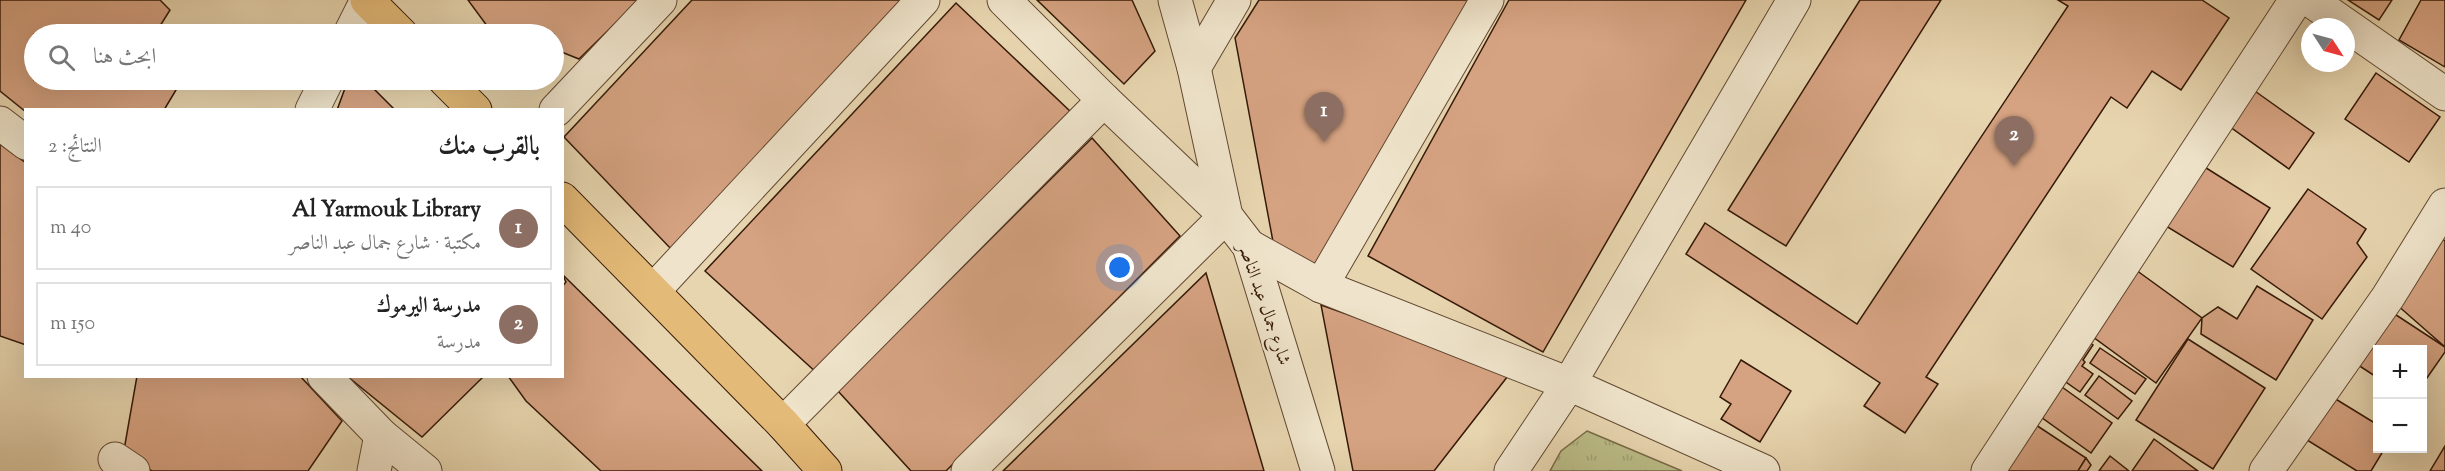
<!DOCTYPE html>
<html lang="ar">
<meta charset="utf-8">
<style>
body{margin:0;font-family:"Sorts Mill Goudy",Amiri,serif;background:#f6f6f6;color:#222;direction:rtl}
.controls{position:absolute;right:18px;bottom:18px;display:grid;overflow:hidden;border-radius:0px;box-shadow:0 6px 24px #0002}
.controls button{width:54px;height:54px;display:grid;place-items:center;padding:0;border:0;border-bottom:2px solid #e0e0e0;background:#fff;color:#222;font:30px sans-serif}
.compass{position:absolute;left:2301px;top:18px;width:54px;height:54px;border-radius:50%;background:#fff;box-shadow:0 6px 24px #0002;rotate:126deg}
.you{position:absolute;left:1120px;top:268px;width:21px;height:21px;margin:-15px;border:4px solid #fff;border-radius:50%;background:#1a73e8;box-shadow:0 0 0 9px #1a73e833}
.badge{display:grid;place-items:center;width:39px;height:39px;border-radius:50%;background:#2563eb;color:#fff;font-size:20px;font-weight:700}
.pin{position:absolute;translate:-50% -50px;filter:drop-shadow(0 2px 3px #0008)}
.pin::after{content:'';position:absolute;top:32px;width:21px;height:18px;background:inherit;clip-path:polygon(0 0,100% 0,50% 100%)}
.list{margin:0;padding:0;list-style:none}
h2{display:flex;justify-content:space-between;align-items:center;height:78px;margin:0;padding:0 24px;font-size:26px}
h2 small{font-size:20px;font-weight:400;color:#767676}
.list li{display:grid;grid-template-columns:39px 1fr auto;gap:18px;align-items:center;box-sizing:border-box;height:84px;margin:0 12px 12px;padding:0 12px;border:2px solid #e0e0e0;border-radius:0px}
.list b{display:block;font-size:22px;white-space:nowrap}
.list p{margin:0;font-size:20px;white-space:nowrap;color:#767676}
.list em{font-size:20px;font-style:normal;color:#767676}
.icon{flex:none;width:33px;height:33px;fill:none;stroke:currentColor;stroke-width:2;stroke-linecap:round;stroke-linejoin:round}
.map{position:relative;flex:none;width:2445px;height:471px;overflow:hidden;direction:ltr}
.search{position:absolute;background:#fff;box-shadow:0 6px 24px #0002;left:24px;top:24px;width:540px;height:66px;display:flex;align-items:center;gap:15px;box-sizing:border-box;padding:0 21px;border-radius:33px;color:#767676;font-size:22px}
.panel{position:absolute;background:#fff;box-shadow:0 6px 24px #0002;left:24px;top:108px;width:540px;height:270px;border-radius:0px;direction:rtl}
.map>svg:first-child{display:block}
.grass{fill:url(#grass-tufts);stroke:#786a47;stroke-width:1.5}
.building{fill:#d6a382;stroke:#351907;stroke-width:1.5}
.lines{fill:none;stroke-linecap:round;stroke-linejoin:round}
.minor-casing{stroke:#624831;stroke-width:35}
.major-casing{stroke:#351907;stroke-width:35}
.minor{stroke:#efe4cb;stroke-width:33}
.major{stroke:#e4ba78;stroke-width:33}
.labels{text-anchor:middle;stroke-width:4.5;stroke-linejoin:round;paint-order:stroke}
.street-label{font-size:18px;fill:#351907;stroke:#efe4cb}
</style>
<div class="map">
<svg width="2445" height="471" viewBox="0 0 2445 471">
<defs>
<pattern id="grass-tufts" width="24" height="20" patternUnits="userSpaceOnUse" patternTransform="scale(1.5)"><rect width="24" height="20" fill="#babc87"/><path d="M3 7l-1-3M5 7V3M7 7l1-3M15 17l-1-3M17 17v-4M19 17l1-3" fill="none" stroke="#a0a173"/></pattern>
</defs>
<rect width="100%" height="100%" fill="#e7d5af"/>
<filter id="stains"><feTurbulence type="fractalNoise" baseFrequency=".00333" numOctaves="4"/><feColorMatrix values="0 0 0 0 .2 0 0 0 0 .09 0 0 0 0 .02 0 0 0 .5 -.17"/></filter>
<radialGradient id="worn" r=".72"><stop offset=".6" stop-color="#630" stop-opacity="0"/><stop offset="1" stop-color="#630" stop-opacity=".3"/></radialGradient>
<polygon class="grass" points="1587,431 1682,471 1550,471 1561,451"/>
<g class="building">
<polygon points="0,0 160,0 170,10 155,34 34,34 34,80 182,80 164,110 26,110 26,112 0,91"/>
<polygon points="468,0 639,0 579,59 554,49 554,34 493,34"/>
<polygon points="692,0 901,0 672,250 564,137"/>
<polygon points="1037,0 1132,0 1155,51 1124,84"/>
<polygon points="1259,0 1474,0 1320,268 1274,247 1235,38"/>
<polygon points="1509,0 1746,0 1543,352 1368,256"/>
<polygon points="1860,0 1941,0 1786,246 1728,210"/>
<polygon points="2058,0 2202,0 2229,18 2181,90 2152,71 2127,108 2111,97 1926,377 1938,384 1905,433 1864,406 1880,383 1686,254 1705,223 1857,324 2068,6"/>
<polygon points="2348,0 2392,0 2379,20"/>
<polygon points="2421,0 2445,0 2445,67 2399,40"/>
<polygon points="956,3 1072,113 818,374 705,271"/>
<polygon points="2376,73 2440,117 2409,162 2345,119"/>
<polygon points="348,80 365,80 395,110 337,110"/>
<polygon points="2252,89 2314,133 2289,169 2226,124"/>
<polygon points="1092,138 1180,236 946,471 911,471 838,391"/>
<polygon points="0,144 26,163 26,345 0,336"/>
<polygon points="2203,166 2270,208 2233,267 2166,226"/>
<polygon points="2308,189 2366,229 2357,243 2367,257 2322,319 2251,269"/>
<polygon points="2437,235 2445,241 2445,347 2388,297"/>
<polygon points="2136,270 2202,318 2156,383 2089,334"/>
<polygon points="1206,273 1264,471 1003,471"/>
<polygon points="562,274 762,471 601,471 526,401 508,376 562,376 562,287 566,282"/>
<polygon points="2257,286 2313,320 2276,380 2201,334 2202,318 2218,307 2237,319"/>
<polygon points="1321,305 1511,372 1434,471 1353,471"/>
<polygon points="2390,311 2445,347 2445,352 2422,385 2422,350 2378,350 2378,378 2355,363"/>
<polygon points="2083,338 2093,345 2083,360 2085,362 2082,366 2093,374 2080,392 2056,375"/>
<polygon points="2188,339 2265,388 2213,469 2136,420"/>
<polygon points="2100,348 2146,379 2135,394 2090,363"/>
<polygon points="1741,360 1791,391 1760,442 1721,419 1731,404 1720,397"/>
<polygon points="137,376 300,376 342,421 308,471 152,471 124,450"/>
<polygon points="347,376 480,376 482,378 422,437"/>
<polygon points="2099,376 2132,401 2118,419 2085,395"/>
<polygon points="2062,387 2112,423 2091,453 2041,417"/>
<polygon points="2334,398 2378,425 2378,448 2385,448 2371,471 2357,471 2307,440"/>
<polygon points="2036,425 2086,458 2078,471 2005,471"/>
<polygon points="2154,439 2198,471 2132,471"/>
<polygon points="2445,446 2445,471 2430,471"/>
<polygon points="2110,456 2129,471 2099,471"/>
<polygon points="2086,458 2091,465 2087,471 2078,471"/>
</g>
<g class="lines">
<defs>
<g id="minor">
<polyline points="1175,0 1194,68 1226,216 1249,246 1318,471"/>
<polyline points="2310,0 2445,94"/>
<polyline points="350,34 367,0"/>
<polyline points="1194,68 1234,0"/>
<polyline points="312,110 327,80"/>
<polyline points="556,110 660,0"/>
<polyline points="0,123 26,143"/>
<polyline points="1249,246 1321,286 1569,384 1763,471"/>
<polyline points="1321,286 1487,0"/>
<polyline points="653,291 923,0"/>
<polyline points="324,376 381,435 425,471"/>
<polyline points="783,424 1104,100"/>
<polyline points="115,459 133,471"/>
<polyline points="374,471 381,435"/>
<polyline points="968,471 1226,216 1104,100 1004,0"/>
<polyline points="1511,471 1569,384 1794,0"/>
<polyline points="1988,471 2296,0"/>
<polyline points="2266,471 2388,297 2445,205"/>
</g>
<g id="major">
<polyline points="367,0 401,34"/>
<polyline points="445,80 475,110"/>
<polyline points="562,199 783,424 825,471"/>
</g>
</defs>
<use href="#minor" class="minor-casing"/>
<use href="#major" class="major-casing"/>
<use href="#minor" class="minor"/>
<use href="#major" class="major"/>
</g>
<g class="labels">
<g class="street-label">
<text transform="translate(1265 304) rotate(71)" y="6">شارع جمال عبد الناصر</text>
</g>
</g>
<rect width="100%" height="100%" filter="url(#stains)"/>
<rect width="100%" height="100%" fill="url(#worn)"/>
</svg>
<div class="controls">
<button>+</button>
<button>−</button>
</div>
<svg class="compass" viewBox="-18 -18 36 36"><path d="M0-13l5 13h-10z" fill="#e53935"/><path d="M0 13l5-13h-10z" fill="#767676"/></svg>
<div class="you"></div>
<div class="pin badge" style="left:1324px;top:142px;background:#8d6e63">1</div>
<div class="pin badge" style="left:2014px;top:166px;background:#8d6e63">2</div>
<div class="search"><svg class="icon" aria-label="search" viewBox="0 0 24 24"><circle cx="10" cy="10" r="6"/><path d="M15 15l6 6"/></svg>ابحث هنا</div>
<section class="panel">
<h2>بالقرب منك<small>النتائج: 2</small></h2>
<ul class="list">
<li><span class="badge" style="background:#8d6e63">1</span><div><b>Al Yarmouk Library</b><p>مكتبة · شارع جمال عبد الناصر</p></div><em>40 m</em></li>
<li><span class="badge" style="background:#8d6e63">2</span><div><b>مدرسة اليرموك</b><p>مدرسة</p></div><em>150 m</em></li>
</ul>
</section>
</div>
